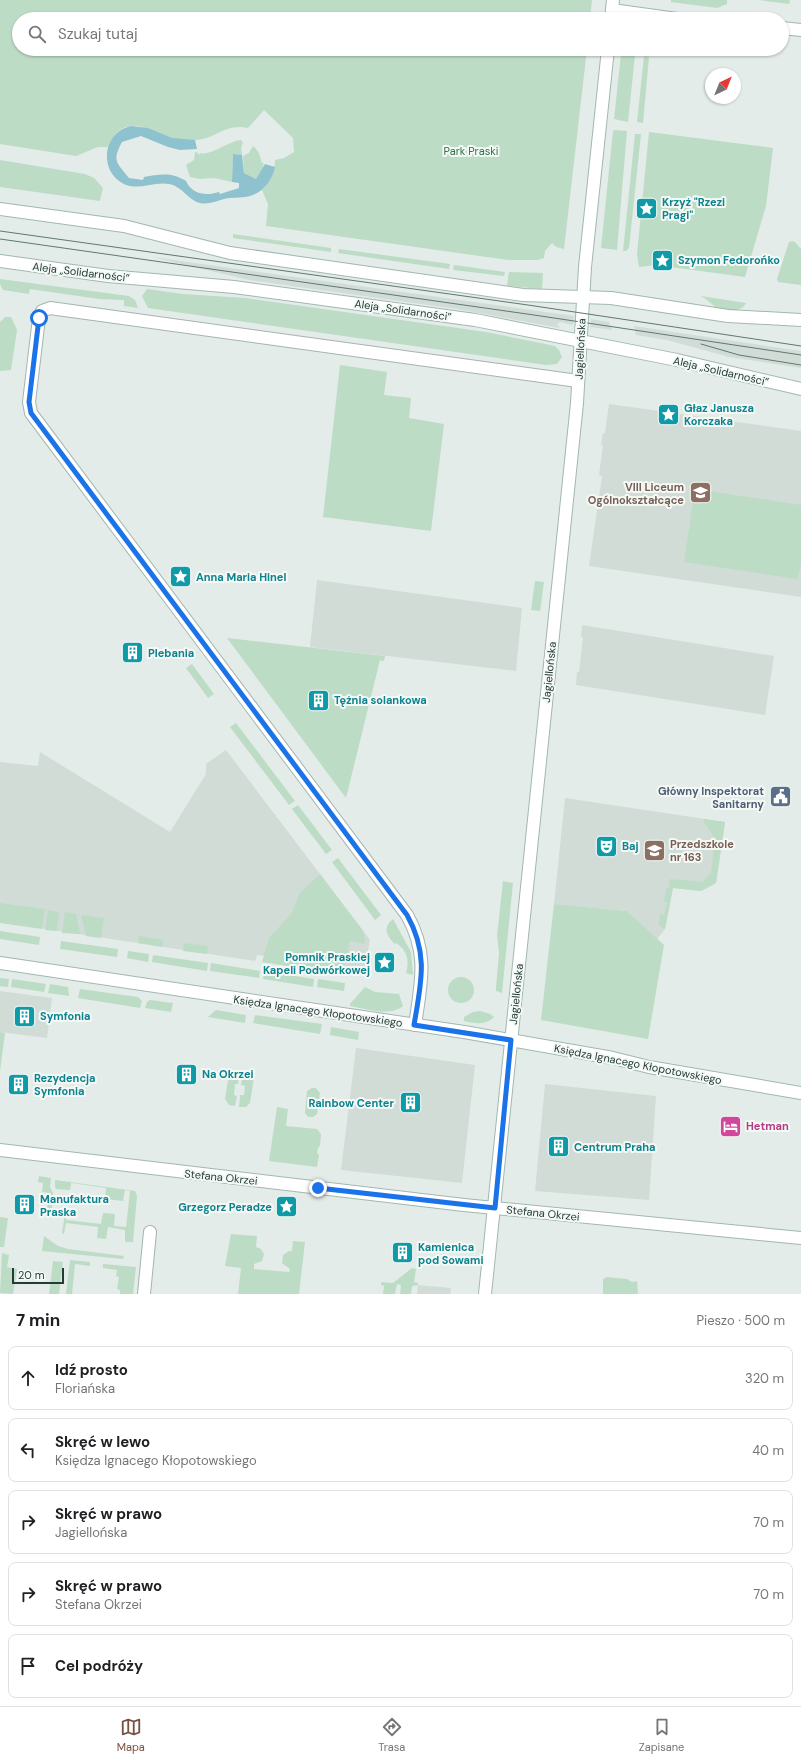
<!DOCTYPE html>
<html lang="pl">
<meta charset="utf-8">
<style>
body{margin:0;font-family:"DM Sans",sans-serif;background:#f6f6f6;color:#202124}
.compass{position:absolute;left:705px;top:68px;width:36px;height:36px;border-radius:50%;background:#fff;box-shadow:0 1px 3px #0004;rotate:43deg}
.scale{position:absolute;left:12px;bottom:10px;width:52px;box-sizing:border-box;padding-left:4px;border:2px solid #243c37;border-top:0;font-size:11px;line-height:14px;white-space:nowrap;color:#243c37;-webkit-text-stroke:3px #f4f9f6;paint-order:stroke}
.stop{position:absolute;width:12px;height:12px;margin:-9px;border:3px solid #1a73e8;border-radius:50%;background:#fff}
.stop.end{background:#1a73e8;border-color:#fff;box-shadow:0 1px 4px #0008}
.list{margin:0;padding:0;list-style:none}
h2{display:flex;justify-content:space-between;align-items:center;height:52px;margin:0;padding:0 16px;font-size:17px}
h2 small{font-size:13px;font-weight:400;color:#757577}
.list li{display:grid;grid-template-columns:26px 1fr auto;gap:12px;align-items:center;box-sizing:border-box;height:64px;margin:0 8px 8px;padding:0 8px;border:1px solid #e0e0e0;border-radius:8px}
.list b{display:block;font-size:15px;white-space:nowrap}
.list p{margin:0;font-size:13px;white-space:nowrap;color:#757577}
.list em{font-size:13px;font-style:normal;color:#757577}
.icon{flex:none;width:22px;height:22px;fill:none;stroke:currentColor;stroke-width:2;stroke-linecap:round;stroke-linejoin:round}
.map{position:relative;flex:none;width:801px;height:1294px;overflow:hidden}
.search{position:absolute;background:#fff;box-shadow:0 1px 3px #0004;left:12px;right:12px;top:12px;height:44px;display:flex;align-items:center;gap:10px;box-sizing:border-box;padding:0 14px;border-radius:22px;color:#757577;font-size:15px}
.sheet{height:412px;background:#fff}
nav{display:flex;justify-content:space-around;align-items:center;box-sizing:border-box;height:56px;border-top:1px solid #e0e0e0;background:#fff;font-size:11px;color:#757577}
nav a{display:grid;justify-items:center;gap:2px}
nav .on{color:#7b4f40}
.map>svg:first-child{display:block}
.built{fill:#d1dcd7}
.green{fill:#bddcc6}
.water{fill:#8ec2ce}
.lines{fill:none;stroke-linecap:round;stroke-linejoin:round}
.street-casing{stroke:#a6b4af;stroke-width:14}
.secondary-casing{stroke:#a2b7b0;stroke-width:14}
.street{stroke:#fff;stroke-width:12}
.secondary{stroke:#fff;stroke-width:12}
.tram{stroke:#5e7872;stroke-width:1}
.route{stroke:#1a73e8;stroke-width:5}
.labels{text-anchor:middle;stroke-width:4;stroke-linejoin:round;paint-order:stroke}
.park-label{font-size:11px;fill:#30714b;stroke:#f4f9f6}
.culture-label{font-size:11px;font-weight:bold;fill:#0d838f;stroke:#f4f9f6;text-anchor:start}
.street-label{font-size:11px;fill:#243c37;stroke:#f4f9f6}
.education-label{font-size:11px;font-weight:bold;fill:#785e54;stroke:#f4f9f6;text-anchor:end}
.service-label{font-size:11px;font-weight:bold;fill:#4e5e75;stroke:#f4f9f6;text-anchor:end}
.hotel-label{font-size:11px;font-weight:bold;fill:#b23c85;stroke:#f4f9f6;text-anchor:start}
</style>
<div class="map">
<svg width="801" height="1294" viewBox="0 0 801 1294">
<rect width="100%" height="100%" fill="#e3ece8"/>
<g class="built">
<polygon points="152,257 574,316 573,325 560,322 557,324 560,328 457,309 249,280"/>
<polygon points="591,319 609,322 612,330 590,327"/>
<polygon points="634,326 801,351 801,368 729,357 667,340 636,335"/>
<polygon points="609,404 801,431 801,597 589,566 602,476 599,475 603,445 601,445 603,433 605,433"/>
<polygon points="317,580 522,608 516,671 310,647"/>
<polygon points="582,625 774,656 765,715 576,685 577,672 579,672 583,638 581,637"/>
<polygon points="226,750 370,940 364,971 257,955 255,961 0,922 0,762 38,766 40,752 170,832 206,774 206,764"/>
<polygon points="565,798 725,822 716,883 701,891 673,888 665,929 657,939 627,911 554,904"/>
<polygon points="0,991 52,998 47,1038 0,1032"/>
<polygon points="356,1048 475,1065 462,1183 341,1170"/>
<polygon points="545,1084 656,1096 649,1200 535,1191"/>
<polygon points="418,1285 451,1288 450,1294 417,1294"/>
</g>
<g class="green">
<path d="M0 0H592L590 19H19V49H587L564 249 556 247 552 243 545 251 544 258 537 260H508L266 226 268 204 262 190C271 181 275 172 275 160L284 158 294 152 293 138 264 110 248 128C224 123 215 140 195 140 186 140 175 140 167 137 154 132 141 122 126 127 117 130 111 139 108 147H98L76 156 0 144Z"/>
<polygon points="671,0 727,0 727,4 717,8 671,2"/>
<polygon points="759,0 790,0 789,4"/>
<polygon points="621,54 635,55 628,122 614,119"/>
<polygon points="644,56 649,57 643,123 637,122"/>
<polygon points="614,130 627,131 617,250 601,248 613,131"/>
<polygon points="649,132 773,148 766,206 745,277 656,265 639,267 637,254"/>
<polygon points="635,134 641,134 629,248 626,251 623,251"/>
<path d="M241 140 243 143 241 147 242 155 233 154 232 182 214 178 200 179 190 177 186 165 194 160 195 152 198 153 199 155 201 153C210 156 229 141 241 140Z"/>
<path d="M253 146C257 149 262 157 261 163L263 162C265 169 260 174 256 179L244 173 243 156 249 153Z"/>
<polygon points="0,160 85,174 94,178 103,188 100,201 0,187"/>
<polygon points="233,234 331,248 331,252 233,238"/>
<polygon points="792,241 795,242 801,249 801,285 778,282 777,279 789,242"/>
<polygon points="339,249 450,264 449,269 338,253"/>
<polygon points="454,265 505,272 504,276 453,270"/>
<polygon points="509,272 543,273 542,289 507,286"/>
<polygon points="0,279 129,296 135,300 138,308 124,306 124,300 99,299 30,289 29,294 3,290 0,284"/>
<polygon points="147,289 183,294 246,298 486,332 555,346 559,350 562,357 557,364 546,365 148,308 142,296"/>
<path d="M701 296 746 303C742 313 725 311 717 308 712 305 707 299 701 296Z"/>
<polygon points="5,317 11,317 17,330 11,370 0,371 0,322"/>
<polygon points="340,365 387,372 384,395 411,398 409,418 444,424 431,531 323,517"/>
<polygon points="695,489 801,505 801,563 798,579 684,562"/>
<polygon points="535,581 544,582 540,611 531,610"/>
<polygon points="227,638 385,656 384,661 380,660 346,798"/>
<polygon points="192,664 214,694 208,698 186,668"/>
<polygon points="236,723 295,801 289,805 230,727"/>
<polygon points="298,805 332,850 326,854 292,809"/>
<polygon points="704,819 725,822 716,883 701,891 673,888 665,929 659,925 660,914 664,915 667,903 664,901 666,889 670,886 669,880 671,879 702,882 711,873 715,838 704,823"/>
<polygon points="338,858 381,915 375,920 332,862"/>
<polygon points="320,874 364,932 365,944 350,941 345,965 342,965 338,974 262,962 269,938 291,914 300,893"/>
<polygon points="503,881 513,883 502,993 496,991 496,987 499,953 497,936"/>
<polygon points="0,903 45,909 42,929 0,923"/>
<polygon points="554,904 627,911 664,945 648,1039 541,1020"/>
<polygon points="48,910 59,912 57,931 45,930"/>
<polygon points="65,912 76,914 80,934 62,933"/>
<polygon points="81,915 104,918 101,938 86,936"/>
<path d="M393 919 411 952 413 975 406 973C410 960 407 950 396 943L395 944C387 936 382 928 393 919Z"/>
<polygon points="0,931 40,937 39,945 0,939"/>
<polygon points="139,936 163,940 162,947 138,943"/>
<polygon points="61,941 118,949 117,957 60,949"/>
<polygon points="184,943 208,946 207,954 183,951"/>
<polygon points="128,951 149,954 148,962 127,958"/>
<polygon points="153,955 208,963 207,971 152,962"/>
<polygon points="211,963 260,971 259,978 210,971"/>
<polygon points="264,971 314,979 313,987 263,979"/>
<circle cx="461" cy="990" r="13"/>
<polygon points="0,978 9,979 8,987 0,986"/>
<polygon points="12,979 46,984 44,992 11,987"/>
<polygon points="318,979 345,983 344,991 317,987"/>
<polygon points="50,984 68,987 69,996 48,993"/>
<path d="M365 987 375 992 399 994 403 1006C389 1017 367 1009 350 1006V1004Z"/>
<polygon points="80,989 138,997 142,1001 140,1008 78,998"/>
<polygon points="150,1000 173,1003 171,1012 145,1008 147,1002"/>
<polygon points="216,1010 246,1015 245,1023 208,1017"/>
<path d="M480 1011 490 1014 494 1017C486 1025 475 1024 464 1021V1017L473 1012Z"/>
<polygon points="255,1015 322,1024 320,1034 253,1023"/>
<polygon points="331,1027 359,1032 358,1040 330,1035"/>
<polygon points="0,1032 5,1033 0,1071"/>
<polygon points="229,1074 239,1075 238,1084 235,1084 234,1095 237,1096 235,1106 229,1105 225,1099"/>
<polygon points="243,1076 254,1077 250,1103 246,1107 239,1107 240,1095 244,1095 245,1086 241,1085"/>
<polygon points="312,1088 316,1088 320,1093 317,1114 313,1117 308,1117 305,1113 307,1091"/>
<polygon points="277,1107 288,1109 286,1126 317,1129 321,1134 320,1146 318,1148 317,1153 319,1155 317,1167 269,1161"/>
<polygon points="39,1176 51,1178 50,1187 53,1193 51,1218 46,1217 49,1193 42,1192 43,1183 38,1182"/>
<polygon points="55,1180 135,1191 137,1196 133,1242 125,1242 125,1230 108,1227 106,1239 97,1238 98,1227 66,1223 64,1234 62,1233 66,1208 67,1208 66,1220 101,1224 103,1213 115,1214 114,1226 126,1227 130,1191 125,1190 123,1201 105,1199 106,1188 71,1183 70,1190 56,1189 55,1187"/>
<polygon points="0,1217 8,1218 4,1247 0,1247"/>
<polygon points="231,1234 257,1236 256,1247 261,1249 264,1254 262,1261 254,1264 254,1269 289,1272 290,1269 282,1263 283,1255 289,1251 292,1251 293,1241 305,1242 299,1294 238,1294 241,1268 225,1266"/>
<polygon points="44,1236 58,1246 68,1249 124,1256 123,1259 42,1251"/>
<polygon points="2,1253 9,1255 7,1267 17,1269 13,1294 0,1293"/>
<polygon points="70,1260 90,1262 90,1266 75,1264 72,1294 66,1294"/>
<polygon points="53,1261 63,1262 59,1294 49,1294"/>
<polygon points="103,1264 136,1267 133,1294 120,1294 120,1290 117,1289 119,1277 116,1276 117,1270 103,1268"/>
<polygon points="412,1268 416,1269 414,1282 418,1283 418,1285 412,1286 411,1294 400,1294 401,1285 397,1284 395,1294 383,1294 384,1286 381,1285 381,1282 393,1283"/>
<polygon points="607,1277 627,1279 632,1282 637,1281 638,1294 603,1294 603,1279"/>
</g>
<path class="water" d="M132 126 148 128 172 138 195 140 197 149 180 150 168 147 141 136 122 142C112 161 116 162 129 178L143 180 144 177C160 174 172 172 186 181 192 195 207 196 219 192L220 194 239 188V183L232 182 233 154 242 155 244 173 256 179 265 164 275 167C272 182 261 195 245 197 238 198 231 197 224 199 216 201 208 205 200 203 188 200 182 186 169 184 153 181 137 192 122 183 97 168 105 130 132 126Z"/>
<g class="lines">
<defs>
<g id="street">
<path d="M415 1025C421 983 429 954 407 915L31 413 29 402 39 318 42 311 50 308 578 381"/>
<polyline points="144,1294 150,1232"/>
</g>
<g id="secondary">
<polyline points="612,10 677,19"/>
<polyline points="611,19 613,0"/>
<polyline points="782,28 801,30"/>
<polyline points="0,209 124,226 230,253 523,295 611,298 728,316 801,320"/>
<polyline points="0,261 108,276 234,287 475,320 677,360 801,389"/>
<polyline points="0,963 464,1032 613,1058 649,1067 801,1093"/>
<polyline points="0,1150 464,1205 801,1238"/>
<polyline points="485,1294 577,403 585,267 608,49"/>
</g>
</defs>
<use href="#street" class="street-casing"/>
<use href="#secondary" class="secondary-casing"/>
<use href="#street" class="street"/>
<use href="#secondary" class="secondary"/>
<g class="tram">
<polyline points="0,231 528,305 801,346"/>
<polyline points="0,239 534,315 801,355"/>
<polyline points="701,344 739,355 801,365"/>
</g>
</g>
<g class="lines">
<path class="route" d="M39 318 29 402 31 413 407 915C429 954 421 983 414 1025L511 1040 495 1208 318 1188"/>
</g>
<defs>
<symbol id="sight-square" viewBox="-11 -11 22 22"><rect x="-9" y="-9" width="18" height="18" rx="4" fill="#0f9aa8" stroke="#f4f9f6"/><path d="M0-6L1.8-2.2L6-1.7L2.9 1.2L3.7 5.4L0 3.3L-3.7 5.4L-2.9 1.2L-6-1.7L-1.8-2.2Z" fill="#fff"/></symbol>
<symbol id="school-square" viewBox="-11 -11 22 22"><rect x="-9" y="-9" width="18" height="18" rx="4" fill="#8d6e63" stroke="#f4f9f6"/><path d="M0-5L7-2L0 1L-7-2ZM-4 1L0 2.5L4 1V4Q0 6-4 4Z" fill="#fff"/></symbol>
<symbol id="building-square" viewBox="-11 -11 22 22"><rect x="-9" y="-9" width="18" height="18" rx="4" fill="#0f9aa8" stroke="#f4f9f6"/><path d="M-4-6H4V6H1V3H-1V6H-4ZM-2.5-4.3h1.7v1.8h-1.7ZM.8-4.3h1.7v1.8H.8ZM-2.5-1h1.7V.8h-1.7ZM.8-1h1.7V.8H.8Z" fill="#fff"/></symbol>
<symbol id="civic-square" viewBox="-11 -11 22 22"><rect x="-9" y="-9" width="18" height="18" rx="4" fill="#5c6f8a" stroke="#f4f9f6"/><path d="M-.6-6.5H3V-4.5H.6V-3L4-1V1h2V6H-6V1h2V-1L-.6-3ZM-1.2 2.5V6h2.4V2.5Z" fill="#fff"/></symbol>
<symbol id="theatre-square" viewBox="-11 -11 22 22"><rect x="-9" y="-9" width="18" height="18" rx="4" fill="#0f9aa8" stroke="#f4f9f6"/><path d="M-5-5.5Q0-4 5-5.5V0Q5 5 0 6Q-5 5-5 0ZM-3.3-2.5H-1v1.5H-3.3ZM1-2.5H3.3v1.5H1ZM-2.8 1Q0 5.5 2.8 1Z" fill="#fff"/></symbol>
<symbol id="hotel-square" viewBox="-11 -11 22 22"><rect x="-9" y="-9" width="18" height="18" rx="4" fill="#d1479c" stroke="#f4f9f6"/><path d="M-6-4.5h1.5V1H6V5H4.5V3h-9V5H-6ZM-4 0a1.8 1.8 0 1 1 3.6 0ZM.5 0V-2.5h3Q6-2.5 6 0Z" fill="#fff"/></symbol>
</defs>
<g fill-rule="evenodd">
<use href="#sight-square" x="634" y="196" width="25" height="25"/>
<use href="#sight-square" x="650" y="248" width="25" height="25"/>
<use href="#sight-square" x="656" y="402" width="25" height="25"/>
<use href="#school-square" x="688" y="480" width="25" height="25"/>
<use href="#sight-square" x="168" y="564" width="25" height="25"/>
<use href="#building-square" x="120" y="640" width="25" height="25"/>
<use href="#building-square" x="306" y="688" width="25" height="25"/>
<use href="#civic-square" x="768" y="784" width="25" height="25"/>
<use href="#theatre-square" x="594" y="834" width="25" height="25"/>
<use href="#school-square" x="642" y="838" width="25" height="25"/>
<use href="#sight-square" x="372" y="950" width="25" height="25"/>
<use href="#building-square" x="12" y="1004" width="25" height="25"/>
<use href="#building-square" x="174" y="1062" width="25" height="25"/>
<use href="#building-square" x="6" y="1072" width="25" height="25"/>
<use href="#building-square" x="398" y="1090" width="25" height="25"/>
<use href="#hotel-square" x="718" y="1114" width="25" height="25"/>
<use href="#building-square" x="546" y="1134" width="25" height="25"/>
<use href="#building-square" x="12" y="1192" width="25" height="25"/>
<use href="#sight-square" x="274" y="1194" width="25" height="25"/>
<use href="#building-square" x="390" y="1240" width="25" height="25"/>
</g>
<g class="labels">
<g class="park-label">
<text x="471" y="155">Park Praski</text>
</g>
<g class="culture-label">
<text x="662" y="206">Krzyż "Rzezi<tspan x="662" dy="13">Pragi"</tspan></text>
<text x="678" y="264">Szymon Fedorońko</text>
<text x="684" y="412">Głaz Janusza<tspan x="684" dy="13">Korczaka</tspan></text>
<text x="196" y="581">Anna Maria Hinel</text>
<text x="148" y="657">Plebania</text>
<text x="334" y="704">Tężnia solankowa</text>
<text x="622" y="850">Baj</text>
<text x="370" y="961" text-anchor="end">Pomnik Praskiej<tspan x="370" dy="13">Kapeli Podwórkowej</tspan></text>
<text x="40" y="1020">Symfonia</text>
<text x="202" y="1078">Na Okrzei</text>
<text x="34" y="1082">Rezydencja<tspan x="34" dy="13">Symfonia</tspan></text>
<text x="394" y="1107" text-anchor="end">Rainbow Center</text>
<text x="574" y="1151">Centrum Praha</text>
<text x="40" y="1203">Manufaktura<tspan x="40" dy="13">Praska</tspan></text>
<text x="272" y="1211" text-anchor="end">Grzegorz Peradze</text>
<text x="418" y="1251">Kamienica<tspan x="418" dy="13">pod Sowami</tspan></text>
</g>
<g class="street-label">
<text transform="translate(81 272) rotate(7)" y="4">Aleja „Solidarności”</text>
<text transform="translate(403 310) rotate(8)" y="4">Aleja „Solidarności”</text>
<text transform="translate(580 349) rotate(-87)" y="4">Jagiellońska</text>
<text transform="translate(721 371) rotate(13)" y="4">Aleja „Solidarności”</text>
<text transform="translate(549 672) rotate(-84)" y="4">Jagiellońska</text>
<text transform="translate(516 994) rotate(-84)" y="4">Jagiellońska</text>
<text transform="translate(318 1011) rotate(8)" y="4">Księdza Ignacego Kłopotowskiego</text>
<text transform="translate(638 1064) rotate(11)" y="4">Księdza Ignacego Kłopotowskiego</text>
<text transform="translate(221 1177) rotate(6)" y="4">Stefana Okrzei</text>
<text transform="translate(543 1213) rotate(6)" y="4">Stefana Okrzei</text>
</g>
<g class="education-label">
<text x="684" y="491">VIII Liceum<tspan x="684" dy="13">Ogólnokształcące</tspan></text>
<text x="670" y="848" text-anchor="start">Przedszkole<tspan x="670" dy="13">nr 163</tspan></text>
</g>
<g class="service-label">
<text x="764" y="795">Główny Inspektorat<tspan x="764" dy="13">Sanitarny</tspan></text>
</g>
<g class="hotel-label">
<text x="746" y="1130">Hetman</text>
</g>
</g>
</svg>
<svg class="compass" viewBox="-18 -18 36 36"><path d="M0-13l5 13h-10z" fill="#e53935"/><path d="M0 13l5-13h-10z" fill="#757577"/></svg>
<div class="scale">20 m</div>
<div class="stop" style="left:39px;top:318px"></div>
<div class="stop end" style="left:318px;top:1188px"></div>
<div class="search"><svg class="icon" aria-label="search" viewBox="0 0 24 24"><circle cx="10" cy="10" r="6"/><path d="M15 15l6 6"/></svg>Szukaj tutaj</div>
</div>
<section class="sheet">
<h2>7 min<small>Pieszo · 500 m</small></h2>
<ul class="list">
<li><svg class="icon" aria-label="ahead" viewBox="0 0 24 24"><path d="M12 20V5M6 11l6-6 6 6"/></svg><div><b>Idź prosto</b><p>Floriańska</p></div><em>320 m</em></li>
<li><svg class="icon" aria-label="left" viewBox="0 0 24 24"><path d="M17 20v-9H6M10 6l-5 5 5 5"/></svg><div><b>Skręć w lewo</b><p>Księdza Ignacego Kłopotowskiego</p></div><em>40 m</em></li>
<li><svg class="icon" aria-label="right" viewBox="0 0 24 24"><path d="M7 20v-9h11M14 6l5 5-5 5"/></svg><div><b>Skręć w prawo</b><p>Jagiellońska</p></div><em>70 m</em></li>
<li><svg class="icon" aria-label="right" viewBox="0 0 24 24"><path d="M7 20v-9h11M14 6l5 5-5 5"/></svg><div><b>Skręć w prawo</b><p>Stefana Okrzei</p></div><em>70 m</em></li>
<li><svg class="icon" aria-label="arrive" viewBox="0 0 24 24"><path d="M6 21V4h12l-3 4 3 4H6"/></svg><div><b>Cel podróży</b></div></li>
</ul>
</section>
<nav>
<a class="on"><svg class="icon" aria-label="map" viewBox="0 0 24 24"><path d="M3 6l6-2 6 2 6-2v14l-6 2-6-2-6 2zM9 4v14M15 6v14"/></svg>Mapa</a>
<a><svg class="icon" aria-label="directions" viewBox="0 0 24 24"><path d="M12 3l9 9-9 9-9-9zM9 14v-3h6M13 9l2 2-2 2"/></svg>Trasa</a>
<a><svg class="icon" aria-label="saved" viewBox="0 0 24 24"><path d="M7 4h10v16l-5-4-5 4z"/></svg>Zapisane</a>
</nav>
